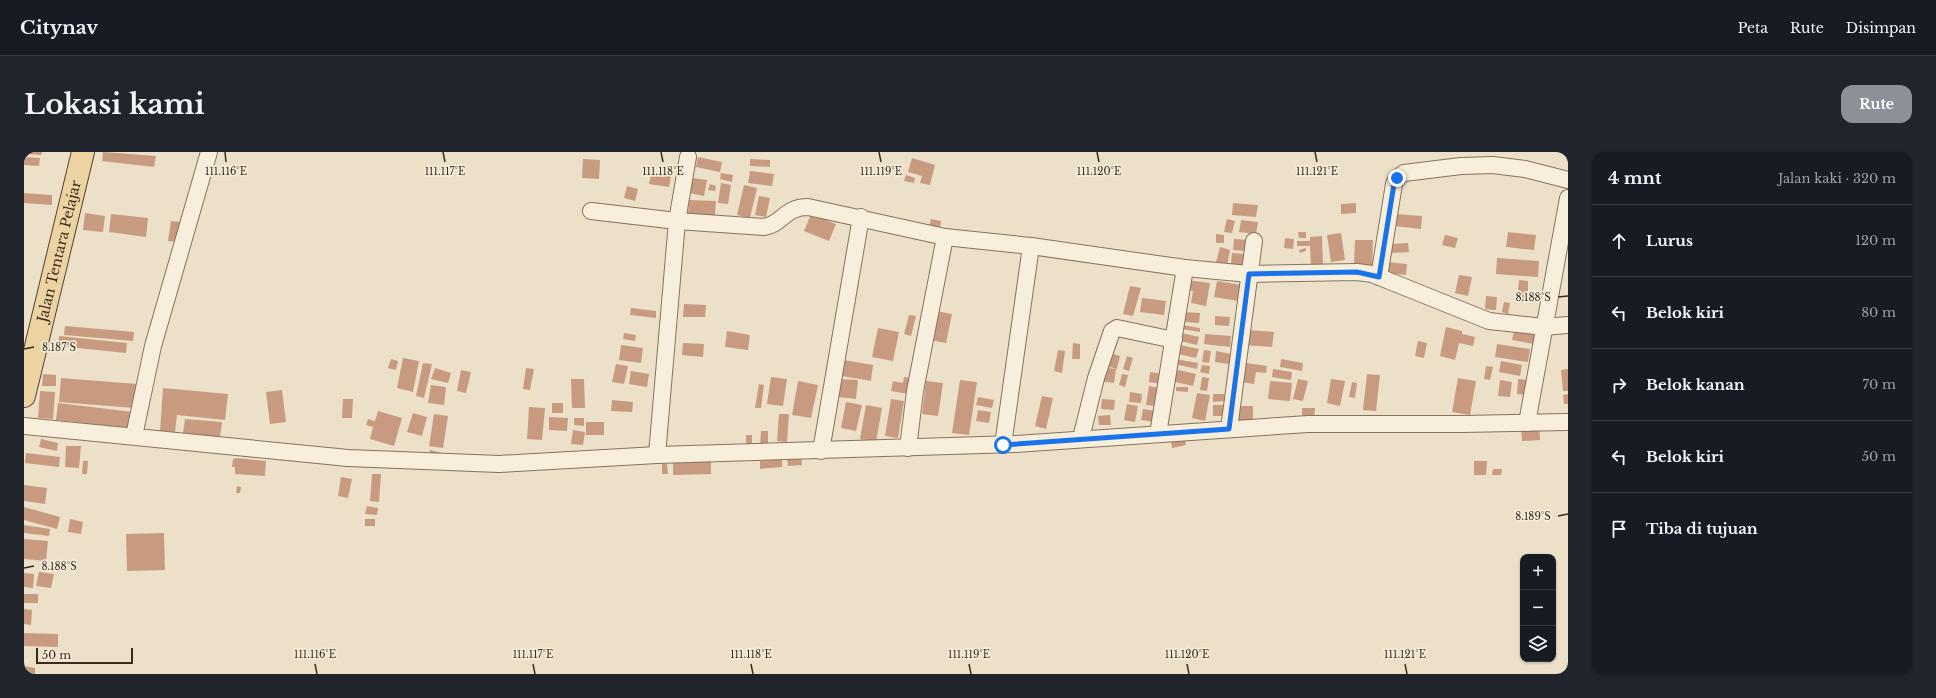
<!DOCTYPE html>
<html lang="id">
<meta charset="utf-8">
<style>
body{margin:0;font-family:"Libre Baskerville",serif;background:#20242c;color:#f1f3f6}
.controls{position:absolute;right:12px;bottom:12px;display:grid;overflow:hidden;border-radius:8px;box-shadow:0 1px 3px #0004}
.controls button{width:36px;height:36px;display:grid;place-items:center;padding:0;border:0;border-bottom:1px solid #363941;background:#171b24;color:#f1f3f6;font:20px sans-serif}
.scale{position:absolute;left:12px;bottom:10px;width:97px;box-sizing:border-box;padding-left:4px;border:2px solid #382b20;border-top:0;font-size:11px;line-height:14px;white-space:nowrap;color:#382b20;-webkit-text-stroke:3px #f4ebd7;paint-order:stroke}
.stop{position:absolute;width:12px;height:12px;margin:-9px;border:3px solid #1a73e8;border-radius:50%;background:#fff}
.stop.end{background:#1a73e8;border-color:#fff;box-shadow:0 1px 4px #0008}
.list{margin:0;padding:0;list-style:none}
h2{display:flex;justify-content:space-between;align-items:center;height:52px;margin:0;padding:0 16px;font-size:17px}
h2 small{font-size:13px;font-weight:400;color:#9ea1a6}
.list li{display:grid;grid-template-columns:26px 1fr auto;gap:12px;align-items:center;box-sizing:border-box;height:72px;padding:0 16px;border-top:1px solid #363941}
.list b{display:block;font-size:15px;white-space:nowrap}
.list em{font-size:13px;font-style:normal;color:#9ea1a6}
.icon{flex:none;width:22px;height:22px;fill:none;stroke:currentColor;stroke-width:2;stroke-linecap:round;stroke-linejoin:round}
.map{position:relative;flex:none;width:1544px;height:522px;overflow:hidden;border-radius:12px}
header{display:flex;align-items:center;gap:24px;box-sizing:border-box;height:56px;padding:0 20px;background:#171b24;border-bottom:1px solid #363941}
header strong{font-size:19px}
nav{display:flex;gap:22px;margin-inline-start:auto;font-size:14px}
.intro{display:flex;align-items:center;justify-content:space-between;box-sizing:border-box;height:96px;padding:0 24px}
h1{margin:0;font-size:28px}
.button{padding:10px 18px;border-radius:12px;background:#8c9099;color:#fff;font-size:14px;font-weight:700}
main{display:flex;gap:24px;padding:0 24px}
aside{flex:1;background:#171b24;border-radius:12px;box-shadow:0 1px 3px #0004}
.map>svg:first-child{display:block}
.building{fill:#c89b80}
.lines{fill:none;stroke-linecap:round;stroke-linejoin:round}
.street-casing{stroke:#87725e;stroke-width:18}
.primary-casing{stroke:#554131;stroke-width:24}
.street{stroke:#f7eedb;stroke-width:16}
.primary{stroke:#edd3a2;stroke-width:22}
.route{stroke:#1a73e8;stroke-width:5}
.ticks{fill:none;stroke:#382b20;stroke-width:1.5}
.labels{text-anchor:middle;stroke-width:3.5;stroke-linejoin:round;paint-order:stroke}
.street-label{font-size:14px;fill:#382b20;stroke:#f4ebd7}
.ticks-label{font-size:10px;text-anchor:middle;fill:#382b20;stroke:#f4ebd7;stroke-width:3.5;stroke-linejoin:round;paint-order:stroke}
</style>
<header>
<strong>Citynav</strong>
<nav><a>Peta</a><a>Rute</a><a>Disimpan</a></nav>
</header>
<div class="intro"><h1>Lokasi kami</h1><a class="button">Rute</a></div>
<main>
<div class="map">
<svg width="1544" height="522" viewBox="0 0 1544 522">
<rect width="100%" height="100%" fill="#ece0c8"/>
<g class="building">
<polygon points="0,0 18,0 17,3 0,2"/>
<polygon points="79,0 132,4 130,15 78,9"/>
<polygon points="0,5 16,6 15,14 0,13"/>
<polygon points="674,5 698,10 696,20 672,15"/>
<polygon points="888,6 911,13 906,33 896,31 898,24 884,20"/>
<polygon points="559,7 576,8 575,27 558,26"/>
<polygon points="726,7 746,8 746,15 726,14"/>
<polygon points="726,19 750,22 748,34 724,31"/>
<polygon points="697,21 709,23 708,30 696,27"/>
<polygon points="627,22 647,24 645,35 625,32"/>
<polygon points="882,23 891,26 890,31 880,29"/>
<polygon points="668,26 683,28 680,44 665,41"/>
<polygon points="697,31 707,33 704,52 694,51"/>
<polygon points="686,32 692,34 691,39 684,38"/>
<polygon points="720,33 733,36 726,66 713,63"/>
<polygon points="603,34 614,37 611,49 600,46"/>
<polygon points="0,41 28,43 28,53 0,51"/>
<polygon points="735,44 746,46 742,65 731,63"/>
<polygon points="665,48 692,49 691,63 664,62"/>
<polygon points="1209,51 1234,53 1232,65 1208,63"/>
<polygon points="1332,51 1332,61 1317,62 1317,52"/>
<polygon points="61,61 81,64 79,80 59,78"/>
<polygon points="87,62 124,66 122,85 85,80"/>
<polygon points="787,62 812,72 805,89 780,79"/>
<polygon points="1371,62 1398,64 1397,77 1370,74"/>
<polygon points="907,67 917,69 916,76 905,75"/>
<polygon points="1203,67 1211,69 1208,81 1200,80"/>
<polygon points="1217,68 1234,70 1232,82 1215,80"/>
<polygon points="147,69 156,70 154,90 144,89"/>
<polygon points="1274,80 1282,80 1282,86 1275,86"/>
<polygon points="1484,80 1512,83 1510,98 1482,95"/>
<polygon points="1317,81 1321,108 1307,110 1303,83"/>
<polygon points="1192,82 1200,83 1200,91 1192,91"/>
<polygon points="1421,83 1434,86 1431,96 1418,93"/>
<polygon points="1298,84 1299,114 1287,114 1286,94 1273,94 1273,89 1286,89 1286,85"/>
<polygon points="1261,86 1270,87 1269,97 1260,96"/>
<polygon points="1210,87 1225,88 1224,99 1209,98"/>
<polygon points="1331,88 1349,88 1348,115 1330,114"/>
<polygon points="1384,91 1385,100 1367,101 1367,92"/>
<polygon points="1196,95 1206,98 1203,113 1192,110"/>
<polygon points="1282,96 1282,99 1276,101 1275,98"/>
<polygon points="1208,101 1221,102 1220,113 1207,112"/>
<polygon points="1473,106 1515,109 1514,125 1472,122"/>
<polygon points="1363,110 1383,112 1382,123 1362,121"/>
<polygon points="1435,123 1448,125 1444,144 1431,141"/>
<polygon points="1164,128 1186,131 1182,154 1167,151 1169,139 1163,138"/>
<polygon points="1495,128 1504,129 1504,140 1513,140 1512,150 1493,148"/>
<polygon points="1193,129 1218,133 1215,149 1190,145"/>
<polygon points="1106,134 1117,136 1109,164 1099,162"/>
<polygon points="1462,144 1473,145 1472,158 1461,157"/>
<polygon points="1118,146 1142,149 1140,163 1116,160"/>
<polygon points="1480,150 1486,151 1484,162 1478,160"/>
<polygon points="660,152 682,153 681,165 659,165"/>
<polygon points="607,156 632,159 632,166 606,163"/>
<polygon points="912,159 928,162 922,191 906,188"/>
<polygon points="1160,160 1176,161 1175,171 1160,170"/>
<polygon points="885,163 892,164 887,184 880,182"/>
<polygon points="1191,164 1206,165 1205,174 1191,173"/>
<polygon points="1158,173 1176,176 1176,180 1157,177"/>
<polygon points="41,174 110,180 109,189 40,183"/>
<polygon points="1422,175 1438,179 1438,182 1451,185 1449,194 1435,191 1431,208 1416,204"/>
<polygon points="1491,175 1512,179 1510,192 1488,188"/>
<polygon points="854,176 875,180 869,209 848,205"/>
<polygon points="1222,178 1250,180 1248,195 1221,193"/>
<polygon points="703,179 726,183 724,198 701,195"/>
<polygon points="600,181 612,183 611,189 599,187"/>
<polygon points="1158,181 1175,185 1173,193 1156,189"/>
<polygon points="1181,182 1207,184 1206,195 1180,192"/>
<polygon points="35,184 103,191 102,201 34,194"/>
<polygon points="1394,189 1403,191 1400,206 1391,204"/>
<polygon points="659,191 680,192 679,205 658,203"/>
<polygon points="1049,191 1056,192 1056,207 1048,207"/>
<polygon points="1473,192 1506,197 1504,210 1471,205"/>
<polygon points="597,193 619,196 617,211 595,208"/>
<polygon points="1156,193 1175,197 1172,206 1154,202"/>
<polygon points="1034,198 1041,199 1038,221 1030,219"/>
<polygon points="1180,198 1187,199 1185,211 1178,210"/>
<polygon points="1192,199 1207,202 1205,212 1191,210"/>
<polygon points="1083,200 1096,204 1093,217 1079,213"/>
<polygon points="1103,204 1109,206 1105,219 1099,217"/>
<polygon points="379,206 395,209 389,240 373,236"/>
<polygon points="367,207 374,209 372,218 364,216"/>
<polygon points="814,207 849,213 847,229 812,223"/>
<polygon points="1151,207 1174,211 1173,217 1150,212"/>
<polygon points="1257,207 1279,211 1278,219 1256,215"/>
<polygon points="1477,209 1498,213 1496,224 1475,220"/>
<polygon points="399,211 408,212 400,246 392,244"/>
<polygon points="1222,211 1243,214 1242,221 1232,220 1230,232 1217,230 1219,212"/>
<polygon points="592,212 604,214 600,232 588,230"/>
<polygon points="1178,213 1186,214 1185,222 1176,220"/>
<polygon points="1462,214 1469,215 1466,228 1460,227"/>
<polygon points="1076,215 1092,217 1090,231 1075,229"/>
<polygon points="411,216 427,221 424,231 407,227"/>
<polygon points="502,216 510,217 506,238 499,237"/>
<polygon points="1150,217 1172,222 1169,234 1147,229"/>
<polygon points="1249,217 1268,220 1267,228 1248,225"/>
<polygon points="1544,217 1544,239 1539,239 1537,218"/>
<polygon points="437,218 447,220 442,241 433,239"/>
<polygon points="607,219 625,222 623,235 605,232"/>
<polygon points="1126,220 1139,222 1137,232 1125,230"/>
<polygon points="19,222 32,223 32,234 18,234"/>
<polygon points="1098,222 1104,223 1101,235 1095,233"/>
<polygon points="1343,222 1356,223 1352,259 1339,258"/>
<polygon points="747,225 763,227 759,254 743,252"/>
<polygon points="880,225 886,226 885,242 867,239 869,229 879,231"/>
<polygon points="1178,225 1185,226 1183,239 1176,238"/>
<polygon points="37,226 113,232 110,256 35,250"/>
<polygon points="1434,226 1452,229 1446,263 1428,260"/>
<polygon points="547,227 560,227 561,256 548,256"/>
<polygon points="816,227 834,228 832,247 814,245"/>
<polygon points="1274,227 1284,229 1279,249 1269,247"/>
<polygon points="1307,227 1321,229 1316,254 1303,251"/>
<polygon points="1494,227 1504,228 1503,243 1493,242"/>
<polygon points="936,228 953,230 945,283 928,281"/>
<polygon points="1476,228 1488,230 1486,245 1474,244"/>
<polygon points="774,229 794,233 787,266 768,263"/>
<polygon points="902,229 919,231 914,264 898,262"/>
<polygon points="1246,229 1268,231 1266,249 1244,247"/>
<polygon points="1328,230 1333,231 1331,246 1325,245"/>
<polygon points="735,232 740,233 737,256 731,256"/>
<polygon points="407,233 422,235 420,253 404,251"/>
<polygon points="1125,234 1135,236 1132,254 1122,253"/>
<polygon points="1152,235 1164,235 1164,240 1152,239"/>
<polygon points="139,236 204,242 201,268 153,263 151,280 136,279"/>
<polygon points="258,238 262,270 246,272 242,240"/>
<polygon points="16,239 31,240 29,267 14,266"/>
<polygon points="1106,240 1118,242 1117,251 1105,250"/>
<polygon points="1173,241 1186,243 1181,269 1168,266"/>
<polygon points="1189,242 1200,242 1201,249 1189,250"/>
<polygon points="1544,242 1544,252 1540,252 1539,243"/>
<polygon points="1018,244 1029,246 1022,277 1011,274"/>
<polygon points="954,245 970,248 968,256 952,253"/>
<polygon points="319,247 329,247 328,266 318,266"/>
<polygon points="867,247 880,249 874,286 861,284"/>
<polygon points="1078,247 1091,248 1090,258 1077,257"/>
<polygon points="588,248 609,250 608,260 587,259"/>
<polygon points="822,250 838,253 832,279 817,276"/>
<polygon points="34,251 109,260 107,276 32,268"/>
<rect x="528" y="251" width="11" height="10"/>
<polygon points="1103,252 1114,254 1111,270 1100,268"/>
<polygon points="842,253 858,256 852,290 836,287"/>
<polygon points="1189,253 1203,253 1204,264 1189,264"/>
<polygon points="1212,254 1229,254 1229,271 1211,270"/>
<polygon points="505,255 521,256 518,288 503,287"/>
<polygon points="1278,256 1291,256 1290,267 1278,267"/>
<polygon points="1119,257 1132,259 1130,270 1117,268"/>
<polygon points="954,258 967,260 965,271 952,269"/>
<polygon points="354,259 378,266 370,294 346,287 349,275 342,273 344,267 351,269"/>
<polygon points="389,261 403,265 398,284 383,280"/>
<polygon points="410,262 424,264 419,296 405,294"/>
<polygon points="755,262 765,262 763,290 753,289"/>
<polygon points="1086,263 1087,273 1075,273 1074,264"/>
<polygon points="525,265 544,266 543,279 525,278"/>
<polygon points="550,266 560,266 560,274 550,273"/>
<polygon points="161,267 198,270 196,285 159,281"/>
<rect x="562" y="270" width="18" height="13"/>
<polygon points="1515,273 1516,288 1498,289 1497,274"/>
<polygon points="549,278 561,280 559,293 547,292"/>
<polygon points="737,279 744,279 744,293 736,293"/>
<rect x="722" y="283" width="6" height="12"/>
<polygon points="17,287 34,291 33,299 15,295"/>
<polygon points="1161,288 1162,293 1148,296 1147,290"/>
<polygon points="42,294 57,294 55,316 41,315"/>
<polygon points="406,298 418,301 417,306 405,304"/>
<polygon points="2,301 36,305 35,315 1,311"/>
<polygon points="777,304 778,313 764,314 763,306"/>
<polygon points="212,306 242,309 241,324 211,322 211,315 208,315 209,307"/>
<polygon points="758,307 758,315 736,317 736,309"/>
<polygon points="59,309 64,309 63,322 58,322"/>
<polygon points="687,309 687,322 649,323 649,310"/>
<polygon points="1450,309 1463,309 1462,323 1450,323"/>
<polygon points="638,312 643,312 644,322 638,322"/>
<polygon points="1469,317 1478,317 1477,323 1468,323"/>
<polygon points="348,322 357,322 355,350 346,349"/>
<polygon points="317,325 328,327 324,346 314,344"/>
<polygon points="0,333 23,336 21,352 0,349"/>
<polygon points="213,334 217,335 216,341 212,341"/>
<polygon points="343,354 354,356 353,363 341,362"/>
<polygon points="0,355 36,365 33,377 0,368"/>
<polygon points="46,367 59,370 57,382 44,380"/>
<rect x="341" y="367" width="10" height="7"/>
<polygon points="0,373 26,377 25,384 0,381"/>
<polygon points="140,381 141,418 103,419 102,382"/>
<polygon points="0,387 24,389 22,409 0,407"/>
<polygon points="15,420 30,422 27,436 12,434"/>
<polygon points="0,421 10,422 9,436 0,435"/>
<rect x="0" y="442" width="14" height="9"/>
<polygon points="0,457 8,458 7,473 0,472"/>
<polygon points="0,481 34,482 34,495 0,494"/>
<polygon points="0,514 11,516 11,522 0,522"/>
</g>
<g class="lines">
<defs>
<g id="street">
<path d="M567 59 653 69 740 75C759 72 760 55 784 55L921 85 1007 94 1161 116 1225 122 1333 120 1348 122 1465 169 1520 175 1544 173"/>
<polyline points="1355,125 1370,32 1373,26 1380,21 1437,14 1469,13 1501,17 1544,28"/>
<polyline points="1503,271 1544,46"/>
<polyline points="0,274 324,306 475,312 633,303 991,292 1284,272 1438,272 1544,270"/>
<polyline points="1205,277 1230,89"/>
<polyline points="1134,282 1161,116"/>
<polyline points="110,284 129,194 185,0"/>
<polyline points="1057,286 1072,226 1088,179 1093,176 1150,188"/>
<polyline points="979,293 1007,94"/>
<polyline points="884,296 891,239 921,85"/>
<polyline points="797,299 837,65"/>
<polyline points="633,303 653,69 664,5"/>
</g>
<g id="primary">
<path id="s1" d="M0 244 59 0"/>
</g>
</defs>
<use href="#street" class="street-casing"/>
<use href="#primary" class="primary-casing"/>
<use href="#street" class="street"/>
<use href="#primary" class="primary"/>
</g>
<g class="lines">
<polyline class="route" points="979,293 1205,277 1225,122 1333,120 1355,125 1370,32 1373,26"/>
</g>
<path class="ticks" d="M201 0 202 10M419 0 421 10M637 0 639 10M855 0 857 10M1073 0 1075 10M1291 0 1293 10M1534 145 1544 144M0 197 10 195M1534 364 1544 362M0 416 10 414M291 512 293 522M509 512 511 522M727 512 729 522M945 512 947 522M1163 512 1165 522M1381 512 1383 522"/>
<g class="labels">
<g class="street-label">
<text dy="5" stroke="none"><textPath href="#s1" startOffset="149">Jalan Tentara Pelajar</textPath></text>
</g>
</g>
<g class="ticks-label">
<text x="202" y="23">111.116°E</text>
<text x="421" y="23">111.117°E</text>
<text x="639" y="23">111.118°E</text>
<text x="857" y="23">111.119°E</text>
<text x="1293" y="23">111.121°E</text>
<text x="1075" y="23">111.120°E</text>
<text x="1509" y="149">8.188°S</text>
<text x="35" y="199">8.187°S</text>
<text x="1509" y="368">8.189°S</text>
<text x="35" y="418">8.188°S</text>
<text x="291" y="506">111.116°E</text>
<text x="509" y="506">111.117°E</text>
<text x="727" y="506">111.118°E</text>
<text x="945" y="506">111.119°E</text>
<text x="1163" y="506">111.120°E</text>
<text x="1381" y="506">111.121°E</text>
</g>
</svg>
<div class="controls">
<button>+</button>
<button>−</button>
<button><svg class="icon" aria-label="layers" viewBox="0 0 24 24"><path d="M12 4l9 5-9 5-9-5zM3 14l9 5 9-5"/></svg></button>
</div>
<div class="scale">50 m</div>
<div class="stop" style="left:979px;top:293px"></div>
<div class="stop end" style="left:1373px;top:26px"></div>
</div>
<aside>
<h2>4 mnt<small>Jalan kaki · 320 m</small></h2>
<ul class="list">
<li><svg class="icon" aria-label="ahead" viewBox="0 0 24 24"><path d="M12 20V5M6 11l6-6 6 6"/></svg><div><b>Lurus</b></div><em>120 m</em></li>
<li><svg class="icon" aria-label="left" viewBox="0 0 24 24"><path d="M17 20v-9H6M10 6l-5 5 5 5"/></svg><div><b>Belok kiri</b></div><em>80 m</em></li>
<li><svg class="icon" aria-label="right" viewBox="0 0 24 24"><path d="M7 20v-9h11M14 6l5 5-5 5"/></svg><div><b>Belok kanan</b></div><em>70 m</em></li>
<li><svg class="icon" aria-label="left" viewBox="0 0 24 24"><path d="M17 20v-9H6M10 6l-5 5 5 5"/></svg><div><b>Belok kiri</b></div><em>50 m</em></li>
<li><svg class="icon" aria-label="arrive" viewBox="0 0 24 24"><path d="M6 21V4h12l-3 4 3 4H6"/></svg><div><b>Tiba di tujuan</b></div></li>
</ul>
</aside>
</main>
